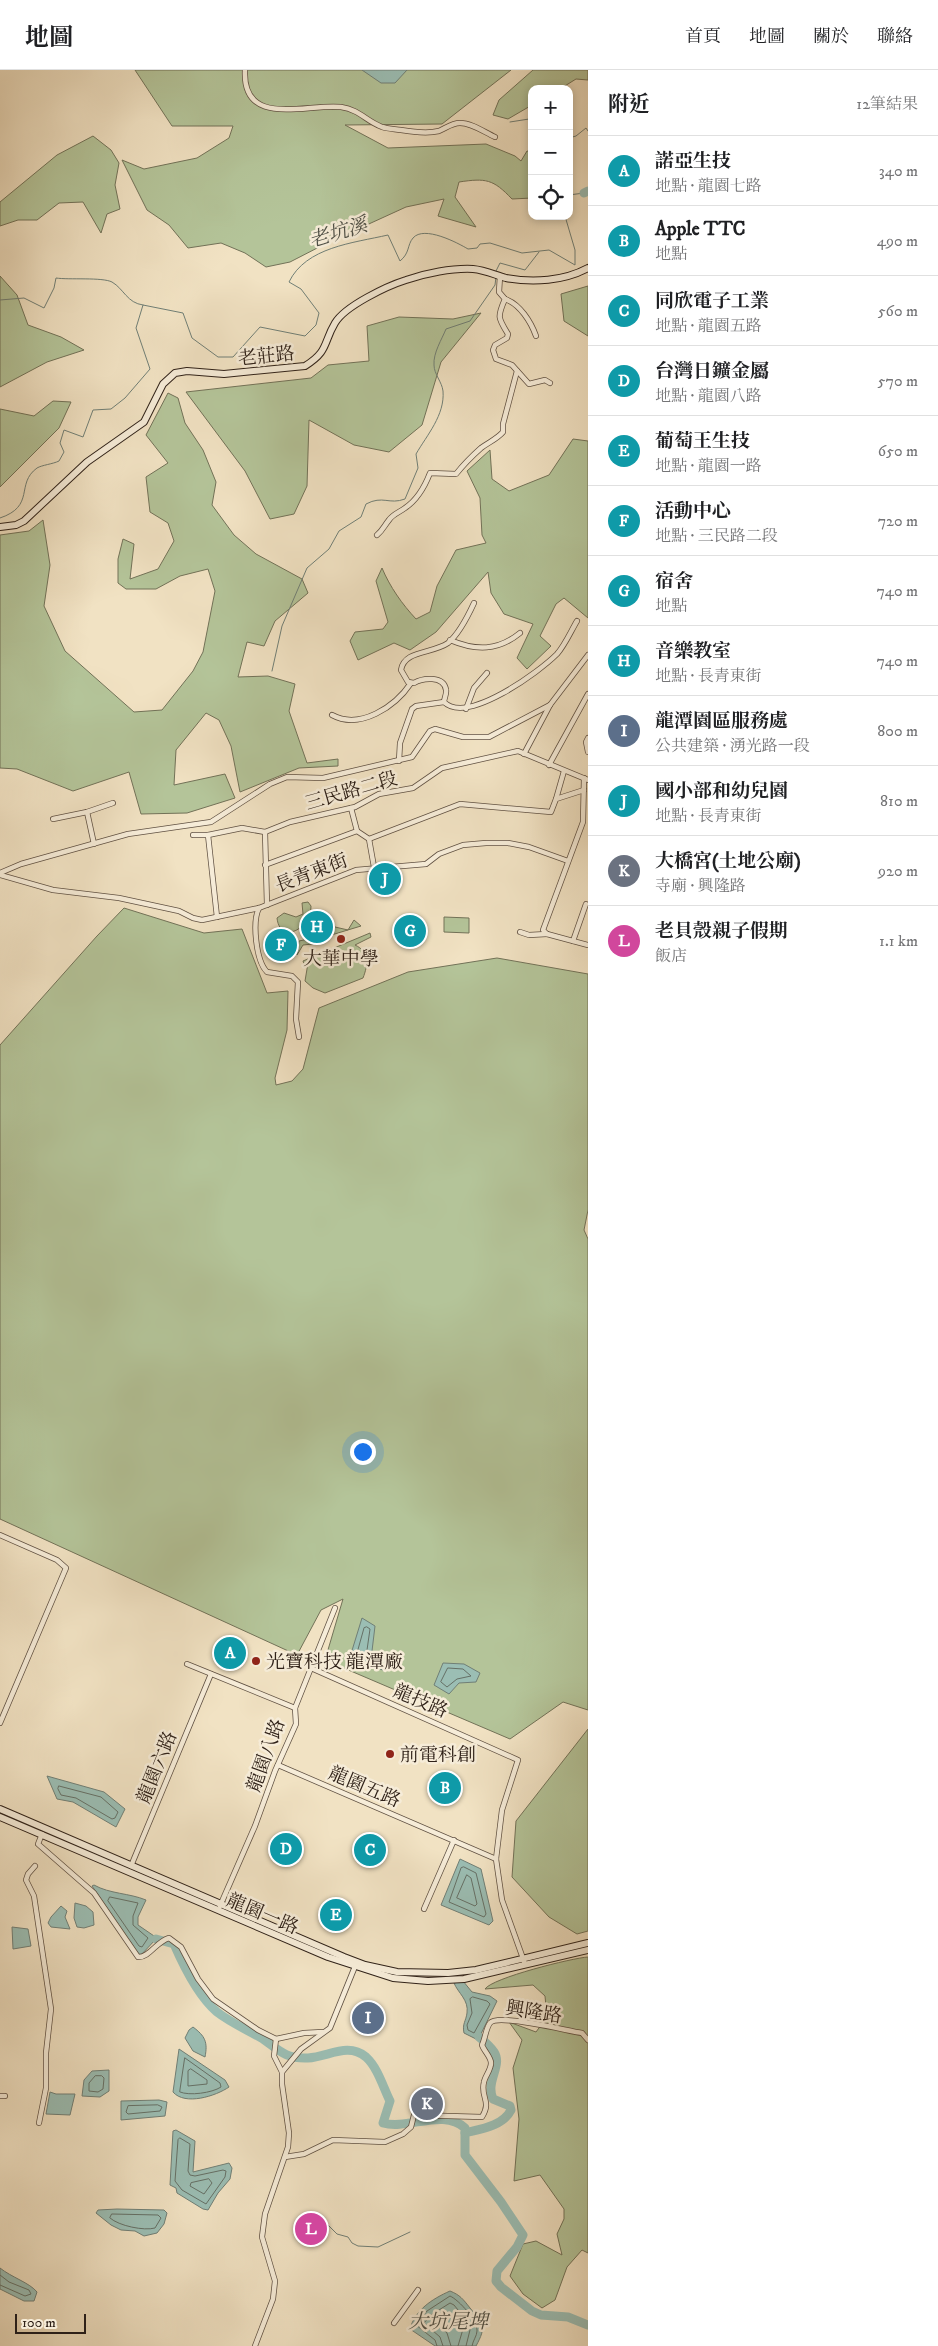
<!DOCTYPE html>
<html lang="zh-TW">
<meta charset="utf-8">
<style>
body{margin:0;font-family:"IM FELL DW Pica","Noto Serif TC",serif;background:#f6f6f6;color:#202124}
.controls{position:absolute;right:15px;top:15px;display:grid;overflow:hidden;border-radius:10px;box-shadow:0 2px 8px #0003}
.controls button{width:45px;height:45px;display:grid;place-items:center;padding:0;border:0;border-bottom:1px solid #e0e0e0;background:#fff;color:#202124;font:25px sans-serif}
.scale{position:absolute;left:15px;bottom:12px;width:71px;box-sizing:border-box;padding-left:5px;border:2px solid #2f2118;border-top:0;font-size:14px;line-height:18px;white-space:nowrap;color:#2f2118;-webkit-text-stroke:4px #f6ecd8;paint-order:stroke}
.you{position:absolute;left:362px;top:1381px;width:18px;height:18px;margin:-12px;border:4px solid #fff;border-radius:50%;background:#1a73e8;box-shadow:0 0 0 8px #1a73e833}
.badge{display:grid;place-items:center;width:32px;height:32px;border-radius:50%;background:#8f2418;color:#fff;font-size:16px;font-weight:700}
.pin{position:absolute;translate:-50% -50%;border:2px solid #fff;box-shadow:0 1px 5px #0006}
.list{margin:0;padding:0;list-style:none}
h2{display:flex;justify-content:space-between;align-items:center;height:65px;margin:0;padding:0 20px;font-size:21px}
h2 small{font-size:16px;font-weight:400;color:#757577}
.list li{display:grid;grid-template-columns:32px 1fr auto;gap:15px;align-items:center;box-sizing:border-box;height:70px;padding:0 20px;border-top:1px solid #e0e0e0}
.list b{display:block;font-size:19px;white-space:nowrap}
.list p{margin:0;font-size:16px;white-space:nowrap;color:#757577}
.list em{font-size:16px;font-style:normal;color:#757577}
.icon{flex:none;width:28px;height:28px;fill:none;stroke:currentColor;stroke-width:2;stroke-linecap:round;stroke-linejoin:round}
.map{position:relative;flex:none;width:588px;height:2276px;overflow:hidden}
header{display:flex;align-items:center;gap:30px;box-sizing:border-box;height:70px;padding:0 25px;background:#fff;border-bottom:1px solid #e0e0e0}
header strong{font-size:24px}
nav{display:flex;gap:28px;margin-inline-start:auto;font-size:18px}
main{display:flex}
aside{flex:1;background:#fff}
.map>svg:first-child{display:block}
.green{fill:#b4c499;stroke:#727258}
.water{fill:#9bbeb4;stroke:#707f76}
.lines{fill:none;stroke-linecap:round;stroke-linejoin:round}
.shore{stroke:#657066;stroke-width:1}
.stream{stroke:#707f76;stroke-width:1}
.river{stroke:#9bbeb4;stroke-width:9}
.street-casing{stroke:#605143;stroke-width:6}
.secondary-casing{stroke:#2f2118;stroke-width:8}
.street{stroke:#f6ecd8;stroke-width:4.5}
.secondary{stroke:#f6ecd8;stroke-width:6}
.poi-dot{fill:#8f2418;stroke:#f6ecd8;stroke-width:2}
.labels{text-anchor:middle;stroke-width:5;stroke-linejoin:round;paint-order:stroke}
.street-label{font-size:19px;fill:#2f2118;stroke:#f6ecd8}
.poi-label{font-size:19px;fill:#2f2118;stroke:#f6ecd8;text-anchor:start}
.water-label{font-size:20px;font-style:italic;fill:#4f5047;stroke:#f6ecd8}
</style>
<header>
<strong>地圖</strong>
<nav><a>首頁</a><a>地圖</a><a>關於</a><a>聯絡</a></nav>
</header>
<main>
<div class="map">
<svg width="588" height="2276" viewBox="0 0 588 2276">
<rect width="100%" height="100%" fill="#f1e2c3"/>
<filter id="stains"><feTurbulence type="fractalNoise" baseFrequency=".004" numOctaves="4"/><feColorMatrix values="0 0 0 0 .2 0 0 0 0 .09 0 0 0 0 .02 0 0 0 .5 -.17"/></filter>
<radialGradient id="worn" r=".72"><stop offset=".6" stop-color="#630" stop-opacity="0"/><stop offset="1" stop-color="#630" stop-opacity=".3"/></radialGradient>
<g class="green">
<path d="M135 0H511L442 54 345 55 388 78 486 74 515 86 521 91 527 81 532 82V128L512 129C493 109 486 108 459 112L455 127 476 157 438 146 444 129 406 137 325 174 290 192 266 197 245 183 221 173 188 178 169 155 147 140 122 90 144 99 197 88 229 68 233 56H172Z"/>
<polygon points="533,0 588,0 588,10 576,9 560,19 532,19 532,35 508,49 493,45 499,30"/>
<polygon points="93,66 111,80 119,93 115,115 120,139 107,144 101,163 83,132 59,133 37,150 18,150 0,156 0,132 57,85"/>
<polygon points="0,206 17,225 28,255 61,267 84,280 47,292 0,317"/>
<polygon points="588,216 588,266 564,251 561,224"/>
<polygon points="481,243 441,292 422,355 389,382 354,375 309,350 307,416 294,444 270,449 245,401 186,322 311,308 328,295 369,291 367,256 399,247 453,249"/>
<polygon points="168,323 178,328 185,353 203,380 216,412 212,435 234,465 256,484 302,509 308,523 275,551 264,576 247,572 238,607 268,606 295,614 289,641 307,693 338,689 338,696 299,698 240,722 231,676 219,650 206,643 176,680 174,715 225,704 235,728 187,743 141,744 129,702 73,721 17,699 0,698 0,465 29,461 43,450 50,495 44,536 65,581 134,642 162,640 193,601 203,582 215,521 208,499 180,506 156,519 126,519 118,513 118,489 123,469 134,474 130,509 158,499 174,471 168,453 150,442 146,407 168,393 146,365"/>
<polygon points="53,331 71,332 59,358 0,417 0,339 34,346"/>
<path d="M573 369 588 371V548L564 528 556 534 540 566 551 576 527 599 517 588 533 554 504 544 491 523 488 502 436 562 410 580 394 573 358 590 350 571 355 562 383 559 388 552 376 511 382 498C390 517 402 534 416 549L430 542 437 516 456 480 486 473 482 465 480 428 467 401 490 380 492 409 509 421 549 405Z"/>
<path d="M308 832 311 836C311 859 280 875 277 848L284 843 296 847 303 844 302 833Z"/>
<polygon points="124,838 204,863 242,859 267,923 288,921 287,960 275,1008 276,1015 292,1011 303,999 319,938 408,902 497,888 588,904 588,1140 584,1160 588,1169 588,1640 563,1632 510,1669 325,1590 343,1529 321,1540 297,1585 0,1449 0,975 97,866"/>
<polygon points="444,847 469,848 469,863 444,862"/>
<polygon points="330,850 335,857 348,860 354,850 361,856 328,866 313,874 303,875 297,885 299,871 322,866"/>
<path d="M370 863 371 867 355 875C370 882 368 895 363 908L325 923 313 918 305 911 308 893 304 894 303 891Z"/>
<polygon points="588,1659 588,1861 577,1864 549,1847 512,1807 516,1751"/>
<path d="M588 1887V2183L582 2180 567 2197 555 2230 542 2238 523 2224 510 2206 523 2174 536 2171 562 2185 557 2164 564 2149V2139L540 2105 514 2111 519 2049 513 1998 522 1970 509 1952 536 1962 547 1947 545 1926 533 1915 485 1919C492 1908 572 1888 588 1887Z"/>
</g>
<g class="water">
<polygon points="362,0 407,0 395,13 381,13"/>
<polygon points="362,1548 375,1556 372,1581 389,1591 385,1601 350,1587"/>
<polygon points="443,1593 464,1594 480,1603 476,1612 459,1613 449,1624 434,1615"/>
<polygon points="47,1706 104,1722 125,1739 116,1757 73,1732 57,1729"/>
<polygon points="460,1789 481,1799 493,1851 489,1855 441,1835"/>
<path d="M94 1815C110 1824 129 1823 146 1830L138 1847V1855L157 1868 140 1886 92 1816Z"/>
<polygon points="75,1833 86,1836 93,1842 94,1855 84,1858 77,1857 74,1848"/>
<polygon points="61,1836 67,1841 65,1847 70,1859 51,1857 48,1853 51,1847"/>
<polygon points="12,1857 28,1859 31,1876 13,1879"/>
<path d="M463 1911 472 1922 490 1926 497 1931 478 1970 464 1963C462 1954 466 1951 467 1943 469 1930 458 1923 454 1913Z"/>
<path d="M193 1957C205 1966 208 1972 205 1987L193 1981 185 1968 189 1960Z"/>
<path d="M179 1979 225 2010 229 2017C216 2026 185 2036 173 2022Z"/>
<polygon points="109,2000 109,2021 100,2027 82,2026 84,2010 92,2001"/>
<polygon points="50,2022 56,2024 75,2024 70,2045 46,2044"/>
<polygon points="159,2030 167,2032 165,2046 121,2050 121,2031"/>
<polygon points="176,2060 195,2071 193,2102 229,2093 232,2098 230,2109 218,2123 208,2140 203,2139 177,2123 176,2118 170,2115 173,2061"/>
<polygon points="117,2139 164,2140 167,2143 164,2154 157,2163 144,2166 135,2161 121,2160 111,2155 96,2143 98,2140"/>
<path d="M0 2198C11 2207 30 2213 37 2222L34 2231H24L0 2219Z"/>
<path d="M450 2221C460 2225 463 2229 470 2238 483 2254 487 2256 476 2276H435L410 2259C415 2240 432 2229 450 2221Z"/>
</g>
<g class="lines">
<g class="shore">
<polygon points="367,1557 370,1559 367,1580 369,1585 366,1588 357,1583 364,1558"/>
<polygon points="448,1598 463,1599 471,1606 457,1609 447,1617 441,1612"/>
<polygon points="59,1716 101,1727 118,1742 115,1748 112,1749 76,1728 61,1725 58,1719"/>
<polygon points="464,1797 476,1803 486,1844 484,1847 449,1832 461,1798"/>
<polygon points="467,1805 471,1808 477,1834 475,1836 457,1828"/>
<polygon points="110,1827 138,1833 133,1846 133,1855 148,1868 142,1877 139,1876 108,1831"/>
<polygon points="473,1927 487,1931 490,1934 474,1963 468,1960 467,1955 472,1943 470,1929"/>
<path d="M185 1988 220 2013 221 2017C212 2023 189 2026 180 2022Z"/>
<polygon points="191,1999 207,2010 207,2014 188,2016 188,2001"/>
<polygon points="102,2006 104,2008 103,2019 98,2022 89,2021 89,2013 95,2006"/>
<polygon points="158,2035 162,2037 160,2041 128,2044 126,2042 128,2036"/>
<polygon points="180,2068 190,2074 188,2101 190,2105 195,2106 223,2100 226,2101 225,2107 206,2134 182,2120 175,2111 178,2070"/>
<polygon points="209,2109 212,2113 204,2124 190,2116 191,2113"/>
<path d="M112 2144 158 2145 161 2148 155 2158C144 2161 119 2156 110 2148Z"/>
<polyline points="0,2205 9,2212 29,2220 31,2224 25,2226 0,2215"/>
<path d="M437 2276 435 2270 416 2255 427 2241 450 2226C459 2230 478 2251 477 2261 477 2266 473 2270 472 2276"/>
<polyline points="443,2276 440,2267 424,2253 431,2245 450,2233 454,2235 471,2256 466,2276"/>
<polyline points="451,2276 447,2263 436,2253 449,2242 463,2259 458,2276"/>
</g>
<g class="stream">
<polyline points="510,52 529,49 532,51"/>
<polyline points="569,68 576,66 586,58 588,61"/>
<polyline points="569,125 584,123"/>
<polyline points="496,201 500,193 525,200 539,182"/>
<path d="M0 230 24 228 44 238 54 218 56 208C69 210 102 207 112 212 124 219 127 233 143 235"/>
<path d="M0 448C36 436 15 414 37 398 42 395 53 394 59 391L64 382 60 373 64 360 83 367 93 340 111 339 125 328 150 299 136 258 143 235 183 243 192 268 218 287H233L260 257 305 266 316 255 319 243 301 219 289 212C306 177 353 173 388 165L400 191C410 183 407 175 413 168 424 155 458 173 468 179L477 178 480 174 490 173 522 183 549 180 575 195V180L565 146"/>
<path d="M272 601 282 556 307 498 329 479 339 461 361 447 366 434C383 425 389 435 405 429L418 398 416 384C427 365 445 345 443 321 442 312 434 304 434 295 433 283 442 269 446 259L470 251 495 215 496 207"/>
<polyline points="324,2151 337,2164 348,2167 352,2173 358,2176 378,2177 410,2162"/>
</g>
<g class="river">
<polyline points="584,123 588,121"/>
<path d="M156 1869 174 1874C184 1897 198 1926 217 1942 231 1953 248 1960 263 1969 279 1980 285 1989 308 1988 328 1987 348 1972 366 1987 378 1998 383 2017 390 2031L383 2053C408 2060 444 2038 465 2058V2085L501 2132 523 2165 517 2177 497 2201 496 2211 501 2217 532 2241 541 2245 568 2247 588 2255"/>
<path d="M465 2063C481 2059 503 2056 511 2040L510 2036 493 2029C485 2011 503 1996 494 1982 490 1976 484 1971 479 1967"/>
</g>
<defs>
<g id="street">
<path d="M245 0C242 59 307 33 341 37 360 40 366 51 382 57 388 59 395 59 401 60 413 62 427 64 439 61 446 58 452 53 460 53 472 53 484 62 495 67"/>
<path d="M500 206 499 222 505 229C497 247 498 248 508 264L507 268 495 275 493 280 496 289 512 295 529 314 545 310 550 313"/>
<path d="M505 229C520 234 531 252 536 266"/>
<path d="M377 465C383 460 384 456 389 450 393 444 400 442 405 438 417 430 425 416 430 403L456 404C464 394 472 386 481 378 489 372 497 369 503 362V354L517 301"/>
<path d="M474 533C468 546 459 564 448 573 432 584 404 580 401 600L408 612 414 613C422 608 444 605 446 620 447 623 444 629 444 632 467 655 539 602 557 584 565 575 571 561 577 551"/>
<path d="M450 570C476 581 498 581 520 563"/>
<polyline points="466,639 474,618 487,603"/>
<path d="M332 645C360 660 395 637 411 613"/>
<polyline points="588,668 586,672 588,682"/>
<polyline points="524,684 550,635 588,585"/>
<polyline points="399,691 400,673 412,639 416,636 444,632"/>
<polyline points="549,695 588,624"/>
<polyline points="584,708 583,752 543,860 547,864 588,875"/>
<polyline points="556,729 564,701"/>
<polyline points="87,742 94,774"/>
<polyline points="53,749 87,742 113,733"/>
<polyline points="357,761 369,769 374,797"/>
<polyline points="265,762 267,835"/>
<polyline points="193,765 208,765 242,758 265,762 290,752 355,737 379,724 413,718 442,698 518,681 588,710"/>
<polyline points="208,765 217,847"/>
<polyline points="369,769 460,734 551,742 556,729 584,720"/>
<polyline points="265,795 357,761 351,738"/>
<polyline points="0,803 21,794 128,764 211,752 270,714 287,707 323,708 412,687 430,661 435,659 463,667 489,667 550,635"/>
<polyline points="0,805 53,820 119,828 179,841 193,848 202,850 259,838 356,800 426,794 439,784 463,775 486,773 508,773 529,777 568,791"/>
<path d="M259 838C252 852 256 891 267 902L292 906 298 912 296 949 299 967"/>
<polyline points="520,862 529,865 547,864"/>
<polyline points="573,871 586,834"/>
<polyline points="0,1465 57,1490 66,1498 0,1653"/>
<polyline points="187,1594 295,1638"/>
<polyline points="311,1598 518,1690 502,1740 496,1789 502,1830 525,1894"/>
<polyline points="278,1695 496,1789"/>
<path d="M42 1764 38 1774 94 1823 138 1887C149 1888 157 1871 169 1868L181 1877 198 1909 213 1929 258 1960 276 1969 304 1963 323 1962"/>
<polyline points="35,1796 28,1804 26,1810 34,1826 51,1939 46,1983 46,2018 39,2053"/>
<polyline points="131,1796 211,1604"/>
<polyline points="220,1836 255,1756 275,1701 296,1654 295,1638 335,1538"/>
<polyline points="424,1839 454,1770"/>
<polyline points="276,1969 274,1986 282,2002"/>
<polyline points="0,2026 5,2026"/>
<path d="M285 2087 304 2084 333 2070 385 2072 403 2064 411 2057 414 2045 482 2047C492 2031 480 2027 484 2012 485 2006 491 2000 491 1993 491 1987 484 1981 482 1975 485 1969 486 1958 490 1953 498 1943 567 1961 582 1963L588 1970"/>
<polyline points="394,2253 418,2220"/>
<polyline points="255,2276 273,2229 275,2211 262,2167 265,2144 288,2077 289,2063 282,2014 282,2002 301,1979 330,1958 356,1894"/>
</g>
<g id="secondary">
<path d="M0 457 16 455 24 451 87 392 144 352 163 314 175 303 187 301 224 304 305 296C329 281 323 273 335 253 345 236 387 216 406 210 426 203 452 198 473 199 485 200 495 205 506 208 533 213 564 211 588 198"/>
<polyline points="0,1739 344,1887 365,1895 397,1902 448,1903 476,1900 588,1873"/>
<polyline points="0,1747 328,1887 393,1908 428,1911 464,1909 588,1880"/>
</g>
</defs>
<use href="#street" class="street-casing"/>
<use href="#secondary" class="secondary-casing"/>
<use href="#street" class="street"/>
<use href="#secondary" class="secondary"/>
</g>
<g class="poi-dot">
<circle cx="341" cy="869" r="5"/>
<circle cx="256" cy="1591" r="5"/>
<circle cx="390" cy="1684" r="5"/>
</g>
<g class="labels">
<g class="street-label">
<text transform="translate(266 285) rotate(-6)" y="7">老莊路</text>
<text transform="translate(351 720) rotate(-16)" y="7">三民路二段</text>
<text transform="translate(311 802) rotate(-21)" y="7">長青東街</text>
<text transform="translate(421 1630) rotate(23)" y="7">龍技路</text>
<text transform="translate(265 1685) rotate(-70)" y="7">龍園八路</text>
<text transform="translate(156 1697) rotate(-68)" y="7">龍園六路</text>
<text transform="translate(365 1716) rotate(23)" y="7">龍園五路</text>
<text transform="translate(263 1843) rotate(23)" y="7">龍園一路</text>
<text transform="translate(534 1941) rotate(9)" y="7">興隆路</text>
</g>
<g class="poi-label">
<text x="341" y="895" text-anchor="middle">大華中學</text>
<text x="266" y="1598">光寶科技 龍潭廠</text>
<text x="400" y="1691">前電科創</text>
</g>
<g class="water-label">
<text transform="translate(338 162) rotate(-17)" y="7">老坑溪</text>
<text x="448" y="2258">大坑尾埤</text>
</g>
</g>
<rect width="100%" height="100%" filter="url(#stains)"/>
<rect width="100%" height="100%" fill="url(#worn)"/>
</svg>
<div class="controls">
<button>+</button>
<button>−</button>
<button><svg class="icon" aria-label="locate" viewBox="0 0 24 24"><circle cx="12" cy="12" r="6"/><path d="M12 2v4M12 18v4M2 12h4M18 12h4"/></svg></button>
</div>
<div class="scale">100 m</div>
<div class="you"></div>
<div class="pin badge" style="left:230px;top:1583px;background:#0f9aa8">A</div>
<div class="pin badge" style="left:445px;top:1718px;background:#0f9aa8">B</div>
<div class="pin badge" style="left:370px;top:1780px;background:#0f9aa8">C</div>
<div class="pin badge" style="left:286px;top:1779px;background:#0f9aa8">D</div>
<div class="pin badge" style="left:336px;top:1845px;background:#0f9aa8">E</div>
<div class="pin badge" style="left:281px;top:875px;background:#0f9aa8">F</div>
<div class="pin badge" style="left:410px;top:861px;background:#0f9aa8">G</div>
<div class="pin badge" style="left:317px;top:857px;background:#0f9aa8">H</div>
<div class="pin badge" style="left:368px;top:1948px;background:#5c6f8a">I</div>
<div class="pin badge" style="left:385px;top:809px;background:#0f9aa8">J</div>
<div class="pin badge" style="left:427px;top:2034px;background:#6b7280">K</div>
<div class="pin badge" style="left:311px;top:2159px;background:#d1479c">L</div>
</div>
<aside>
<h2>附近<small>12筆結果</small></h2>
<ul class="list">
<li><span class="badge" style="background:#0f9aa8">A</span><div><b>諾亞生技</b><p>地點 · 龍園七路</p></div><em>340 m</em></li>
<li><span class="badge" style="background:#0f9aa8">B</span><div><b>Apple TTC</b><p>地點</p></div><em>490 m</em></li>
<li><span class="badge" style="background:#0f9aa8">C</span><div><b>同欣電子工業</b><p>地點 · 龍園五路</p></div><em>560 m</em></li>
<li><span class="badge" style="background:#0f9aa8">D</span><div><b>台灣日鑛金屬</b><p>地點 · 龍園八路</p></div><em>570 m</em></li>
<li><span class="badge" style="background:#0f9aa8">E</span><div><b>葡萄王生技</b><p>地點 · 龍園一路</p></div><em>650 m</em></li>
<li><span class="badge" style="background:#0f9aa8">F</span><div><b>活動中心</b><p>地點 · 三民路二段</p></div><em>720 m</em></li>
<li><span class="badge" style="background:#0f9aa8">G</span><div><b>宿舍</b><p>地點</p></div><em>740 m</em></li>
<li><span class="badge" style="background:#0f9aa8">H</span><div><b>音樂教室</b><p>地點 · 長青東街</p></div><em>740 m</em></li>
<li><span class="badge" style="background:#5c6f8a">I</span><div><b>龍潭園區服務處</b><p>公共建築 · 湧光路一段</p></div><em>800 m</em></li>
<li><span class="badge" style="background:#0f9aa8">J</span><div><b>國小部和幼兒園</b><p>地點 · 長青東街</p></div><em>810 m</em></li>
<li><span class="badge" style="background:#6b7280">K</span><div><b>大橋宮(土地公廟)</b><p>寺廟 · 興隆路</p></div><em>920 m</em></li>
<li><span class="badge" style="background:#d1479c">L</span><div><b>老貝殼親子假期</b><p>飯店</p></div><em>1.1 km</em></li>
</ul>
</aside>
</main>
